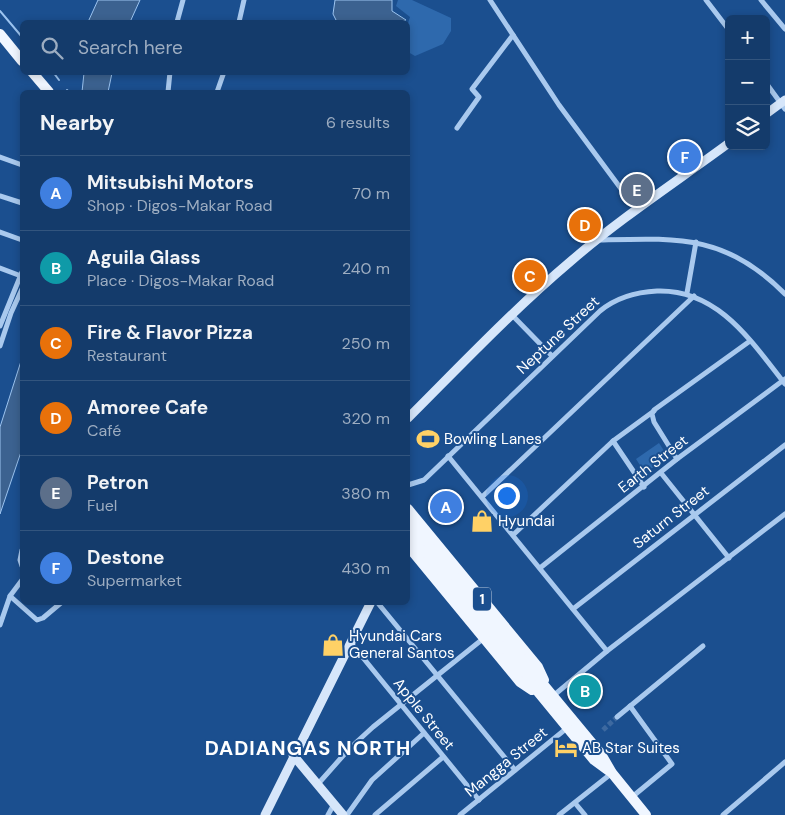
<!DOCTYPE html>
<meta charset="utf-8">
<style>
body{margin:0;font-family:"DM Sans",sans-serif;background:#1d4271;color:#f1f3f6}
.controls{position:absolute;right:15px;top:15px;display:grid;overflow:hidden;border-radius:8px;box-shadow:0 2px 8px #0003}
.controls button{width:45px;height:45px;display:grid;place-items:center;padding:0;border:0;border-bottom:1px solid #33557e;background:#143b6b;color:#f1f3f6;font:25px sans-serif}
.you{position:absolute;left:506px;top:495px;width:18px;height:18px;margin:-12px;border:4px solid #fff;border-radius:50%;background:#1a73e8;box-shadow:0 0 0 8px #1a73e833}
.badge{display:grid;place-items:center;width:32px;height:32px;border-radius:50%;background:#ea580c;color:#fff;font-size:16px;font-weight:700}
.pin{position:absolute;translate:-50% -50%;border:2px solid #fff;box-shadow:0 1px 5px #0006}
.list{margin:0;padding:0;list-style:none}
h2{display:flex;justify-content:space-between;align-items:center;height:65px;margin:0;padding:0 20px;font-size:21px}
h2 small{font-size:16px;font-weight:400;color:#9dadc1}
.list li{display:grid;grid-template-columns:32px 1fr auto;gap:15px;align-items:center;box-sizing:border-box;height:75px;padding:0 20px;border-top:1px solid #33557e}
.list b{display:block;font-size:19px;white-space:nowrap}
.list p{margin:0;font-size:16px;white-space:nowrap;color:#9dadc1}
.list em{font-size:16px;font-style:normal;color:#9dadc1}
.icon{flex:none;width:28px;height:28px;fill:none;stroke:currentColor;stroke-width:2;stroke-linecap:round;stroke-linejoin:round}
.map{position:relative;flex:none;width:785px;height:815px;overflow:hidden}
.search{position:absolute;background:#143b6b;box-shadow:0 2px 8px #0003;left:20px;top:20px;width:390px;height:55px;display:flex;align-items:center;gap:12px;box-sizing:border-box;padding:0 18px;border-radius:8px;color:#9dadc1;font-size:19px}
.panel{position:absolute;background:#143b6b;box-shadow:0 2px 8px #0003;left:20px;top:90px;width:390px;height:515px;border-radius:8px}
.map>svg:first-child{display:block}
.green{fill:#2e69ad}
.water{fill:#3c6290;stroke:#9cc4f0}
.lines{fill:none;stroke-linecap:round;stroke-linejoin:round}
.stream{stroke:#9cc4f0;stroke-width:2}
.street-tunnel{stroke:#3d69a0;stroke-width:5;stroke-dasharray:5 2.5;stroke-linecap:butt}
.street{stroke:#a9c9ee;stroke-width:5}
.secondary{stroke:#d6e6fa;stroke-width:9}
.primary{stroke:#f0f6ff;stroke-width:10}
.labels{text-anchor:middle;stroke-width:4;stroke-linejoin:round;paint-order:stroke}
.shield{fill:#1b4f8f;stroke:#bbcadd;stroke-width:1}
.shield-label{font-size:14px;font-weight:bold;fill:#fff}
.street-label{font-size:15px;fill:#fff;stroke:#1b4f8f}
.poi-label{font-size:15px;fill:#fff;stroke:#1b4f8f;text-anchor:start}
.district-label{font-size:20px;font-weight:bold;letter-spacing:1px;fill:#fff;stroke:#1b4f8f}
</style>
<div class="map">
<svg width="785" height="815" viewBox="0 0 785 815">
<rect width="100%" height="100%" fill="#1b4f8f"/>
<g class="green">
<polygon points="398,0 412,0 451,18 451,31 443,44 415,56 408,52 408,23 410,17 396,6"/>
<polygon points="659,443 668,457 645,473 636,459"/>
</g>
<g class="water">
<polygon points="98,0 140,0 130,22 88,22"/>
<polygon points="335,0 392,0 392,11 406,20 401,22 337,22 333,14"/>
<polygon points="84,73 112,73 108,92 82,92"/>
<polygon points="22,358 22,449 0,514 0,427"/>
</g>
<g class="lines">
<g class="stream">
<polyline points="0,11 22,37"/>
<polyline points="53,72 59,80"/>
<polyline points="67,90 69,92"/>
</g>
<polyline class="street-tunnel" points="603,730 617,717"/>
<g class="street">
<polyline points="490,0 559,105 636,209"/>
<polyline points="706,0 729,30"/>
<polyline points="761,0 785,29"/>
<polyline points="177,22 183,0"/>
<polyline points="239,22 244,0"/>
<polyline points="766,83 785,109"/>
<polyline points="168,92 170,72"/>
<polyline points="217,92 224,72"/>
<polyline points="457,128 479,97 472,89 513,35"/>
<polyline points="0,157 22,165"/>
<polyline points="0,196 22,203"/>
<polyline points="0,232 22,240"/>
<path d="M599 240C677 238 726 234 785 294"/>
<polyline points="0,268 21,276"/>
<polyline points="687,293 696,242"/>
<polyline points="511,314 552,356"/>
<polyline points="0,326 22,272"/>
<polyline points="0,346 11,313 22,289"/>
<polyline points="613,441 654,411"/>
<polyline points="448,456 607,651"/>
<polyline points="677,459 654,422 652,414 654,410 750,341"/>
<polyline points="661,473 729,558"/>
<path d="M408 485 424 480 600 311C617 297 636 292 657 291 718 289 751 341 785 384"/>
<polyline points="482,497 694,296"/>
<polyline points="513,535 613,441 644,487"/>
<polyline points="22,550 20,560 22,566"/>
<polyline points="540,568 677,459 785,379"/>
<polyline points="10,596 37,620 43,618 62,602"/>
<polyline points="377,602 515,770"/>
<polyline points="573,609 785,445"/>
<polyline points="0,625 10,596 22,580"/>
<polyline points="351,643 479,800"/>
<polyline points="553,696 607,651 785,514"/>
<polyline points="630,706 672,764 632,797"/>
<polyline points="617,717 703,646"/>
<polyline points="318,784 349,749 373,727 484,638"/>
<polyline points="575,803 585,815"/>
<polyline points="328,815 334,804"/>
<polyline points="347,815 372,780 424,733"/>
<polyline points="375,815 443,757"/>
<polyline points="460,815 567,728"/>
<polyline points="559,815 612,773"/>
<polyline points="723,815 785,762"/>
</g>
<g class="secondary">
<polyline points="766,114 785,100"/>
<path d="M408 418C461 365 513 310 571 261 621 218 676 182 729 143"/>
<polyline points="293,755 343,815"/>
<polyline points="265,815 371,602"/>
</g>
<g class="primary">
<polyline points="0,34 22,61"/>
<polyline points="32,72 49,92"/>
<polyline points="408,509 538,667 544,680"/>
<polyline points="408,521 601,754 612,773 646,815"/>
<polyline points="408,534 594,760 609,771"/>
<polyline points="408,546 520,682 532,690"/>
</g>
</g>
<defs>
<symbol id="stadium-bare" viewBox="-9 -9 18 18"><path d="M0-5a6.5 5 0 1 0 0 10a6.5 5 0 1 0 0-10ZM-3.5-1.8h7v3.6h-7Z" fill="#ffd166" stroke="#1b4f8f" stroke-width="2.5" paint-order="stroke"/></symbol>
<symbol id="shop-bare" viewBox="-9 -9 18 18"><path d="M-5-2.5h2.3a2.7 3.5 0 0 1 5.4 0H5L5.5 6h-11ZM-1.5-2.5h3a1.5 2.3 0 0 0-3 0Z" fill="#ffd166" stroke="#1b4f8f" stroke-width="2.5" paint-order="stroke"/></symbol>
<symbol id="hotel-bare" viewBox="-9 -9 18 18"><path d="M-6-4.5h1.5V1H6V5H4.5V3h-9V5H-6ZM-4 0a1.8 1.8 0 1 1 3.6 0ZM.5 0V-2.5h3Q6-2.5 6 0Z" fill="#ffd166" stroke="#1b4f8f" stroke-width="2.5" paint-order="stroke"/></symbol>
</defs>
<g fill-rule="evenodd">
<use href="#stadium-bare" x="412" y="423" width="32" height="32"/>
<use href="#shop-bare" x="466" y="505" width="32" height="32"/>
<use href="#shop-bare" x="317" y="629" width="32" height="32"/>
<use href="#hotel-bare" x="550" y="732" width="32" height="32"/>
</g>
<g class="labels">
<rect class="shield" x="473" y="587.5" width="18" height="23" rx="4"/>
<g class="shield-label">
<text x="482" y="604">1</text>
</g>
<g class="street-label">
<text transform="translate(558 335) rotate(-43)" y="5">Neptune Street</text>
<text transform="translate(653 464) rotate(-38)" y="5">Earth Street</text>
<text transform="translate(671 517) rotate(-38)" y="5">Saturn Street</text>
<text transform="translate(424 714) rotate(51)" y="5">Apple Street</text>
<text transform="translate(506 762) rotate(-39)" y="5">Mangga Street</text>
</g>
<g class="poi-label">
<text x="444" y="444">Bowling Lanes</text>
<text x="498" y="526">Hyundai</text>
<text x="349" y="641">Hyundai Cars<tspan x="349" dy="17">General Santos</tspan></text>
<text x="582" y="753">AB Star Suites</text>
</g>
<g class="district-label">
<text x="308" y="755">DADIANGAS NORTH</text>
</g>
</g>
</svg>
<div class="controls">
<button>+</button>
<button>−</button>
<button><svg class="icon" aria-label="layers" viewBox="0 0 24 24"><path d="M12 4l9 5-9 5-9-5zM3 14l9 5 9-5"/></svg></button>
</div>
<div class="you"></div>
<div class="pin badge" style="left:446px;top:507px;background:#3f7fe0">A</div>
<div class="pin badge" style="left:585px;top:691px;background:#0f9aa8">B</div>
<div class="pin badge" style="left:530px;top:276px;background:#e8710a">C</div>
<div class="pin badge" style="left:585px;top:225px;background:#e8710a">D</div>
<div class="pin badge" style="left:637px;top:190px;background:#5c6f8a">E</div>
<div class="pin badge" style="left:685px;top:157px;background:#3f7fe0">F</div>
<div class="search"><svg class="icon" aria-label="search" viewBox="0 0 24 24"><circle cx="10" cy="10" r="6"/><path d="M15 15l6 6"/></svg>Search here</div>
<section class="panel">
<h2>Nearby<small>6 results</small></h2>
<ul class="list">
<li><span class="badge" style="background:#3f7fe0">A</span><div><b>Mitsubishi Motors</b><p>Shop · Digos-Makar Road</p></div><em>70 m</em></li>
<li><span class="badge" style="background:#0f9aa8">B</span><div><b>Aguila Glass</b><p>Place · Digos-Makar Road</p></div><em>240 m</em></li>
<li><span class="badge" style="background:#e8710a">C</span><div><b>Fire &amp; Flavor Pizza</b><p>Restaurant</p></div><em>250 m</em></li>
<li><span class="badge" style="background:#e8710a">D</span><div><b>Amoree Cafe</b><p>Café</p></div><em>320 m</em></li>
<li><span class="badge" style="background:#5c6f8a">E</span><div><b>Petron</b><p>Fuel</p></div><em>380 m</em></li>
<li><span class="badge" style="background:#3f7fe0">F</span><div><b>Destone</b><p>Supermarket</p></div><em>430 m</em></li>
</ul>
</section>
</div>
